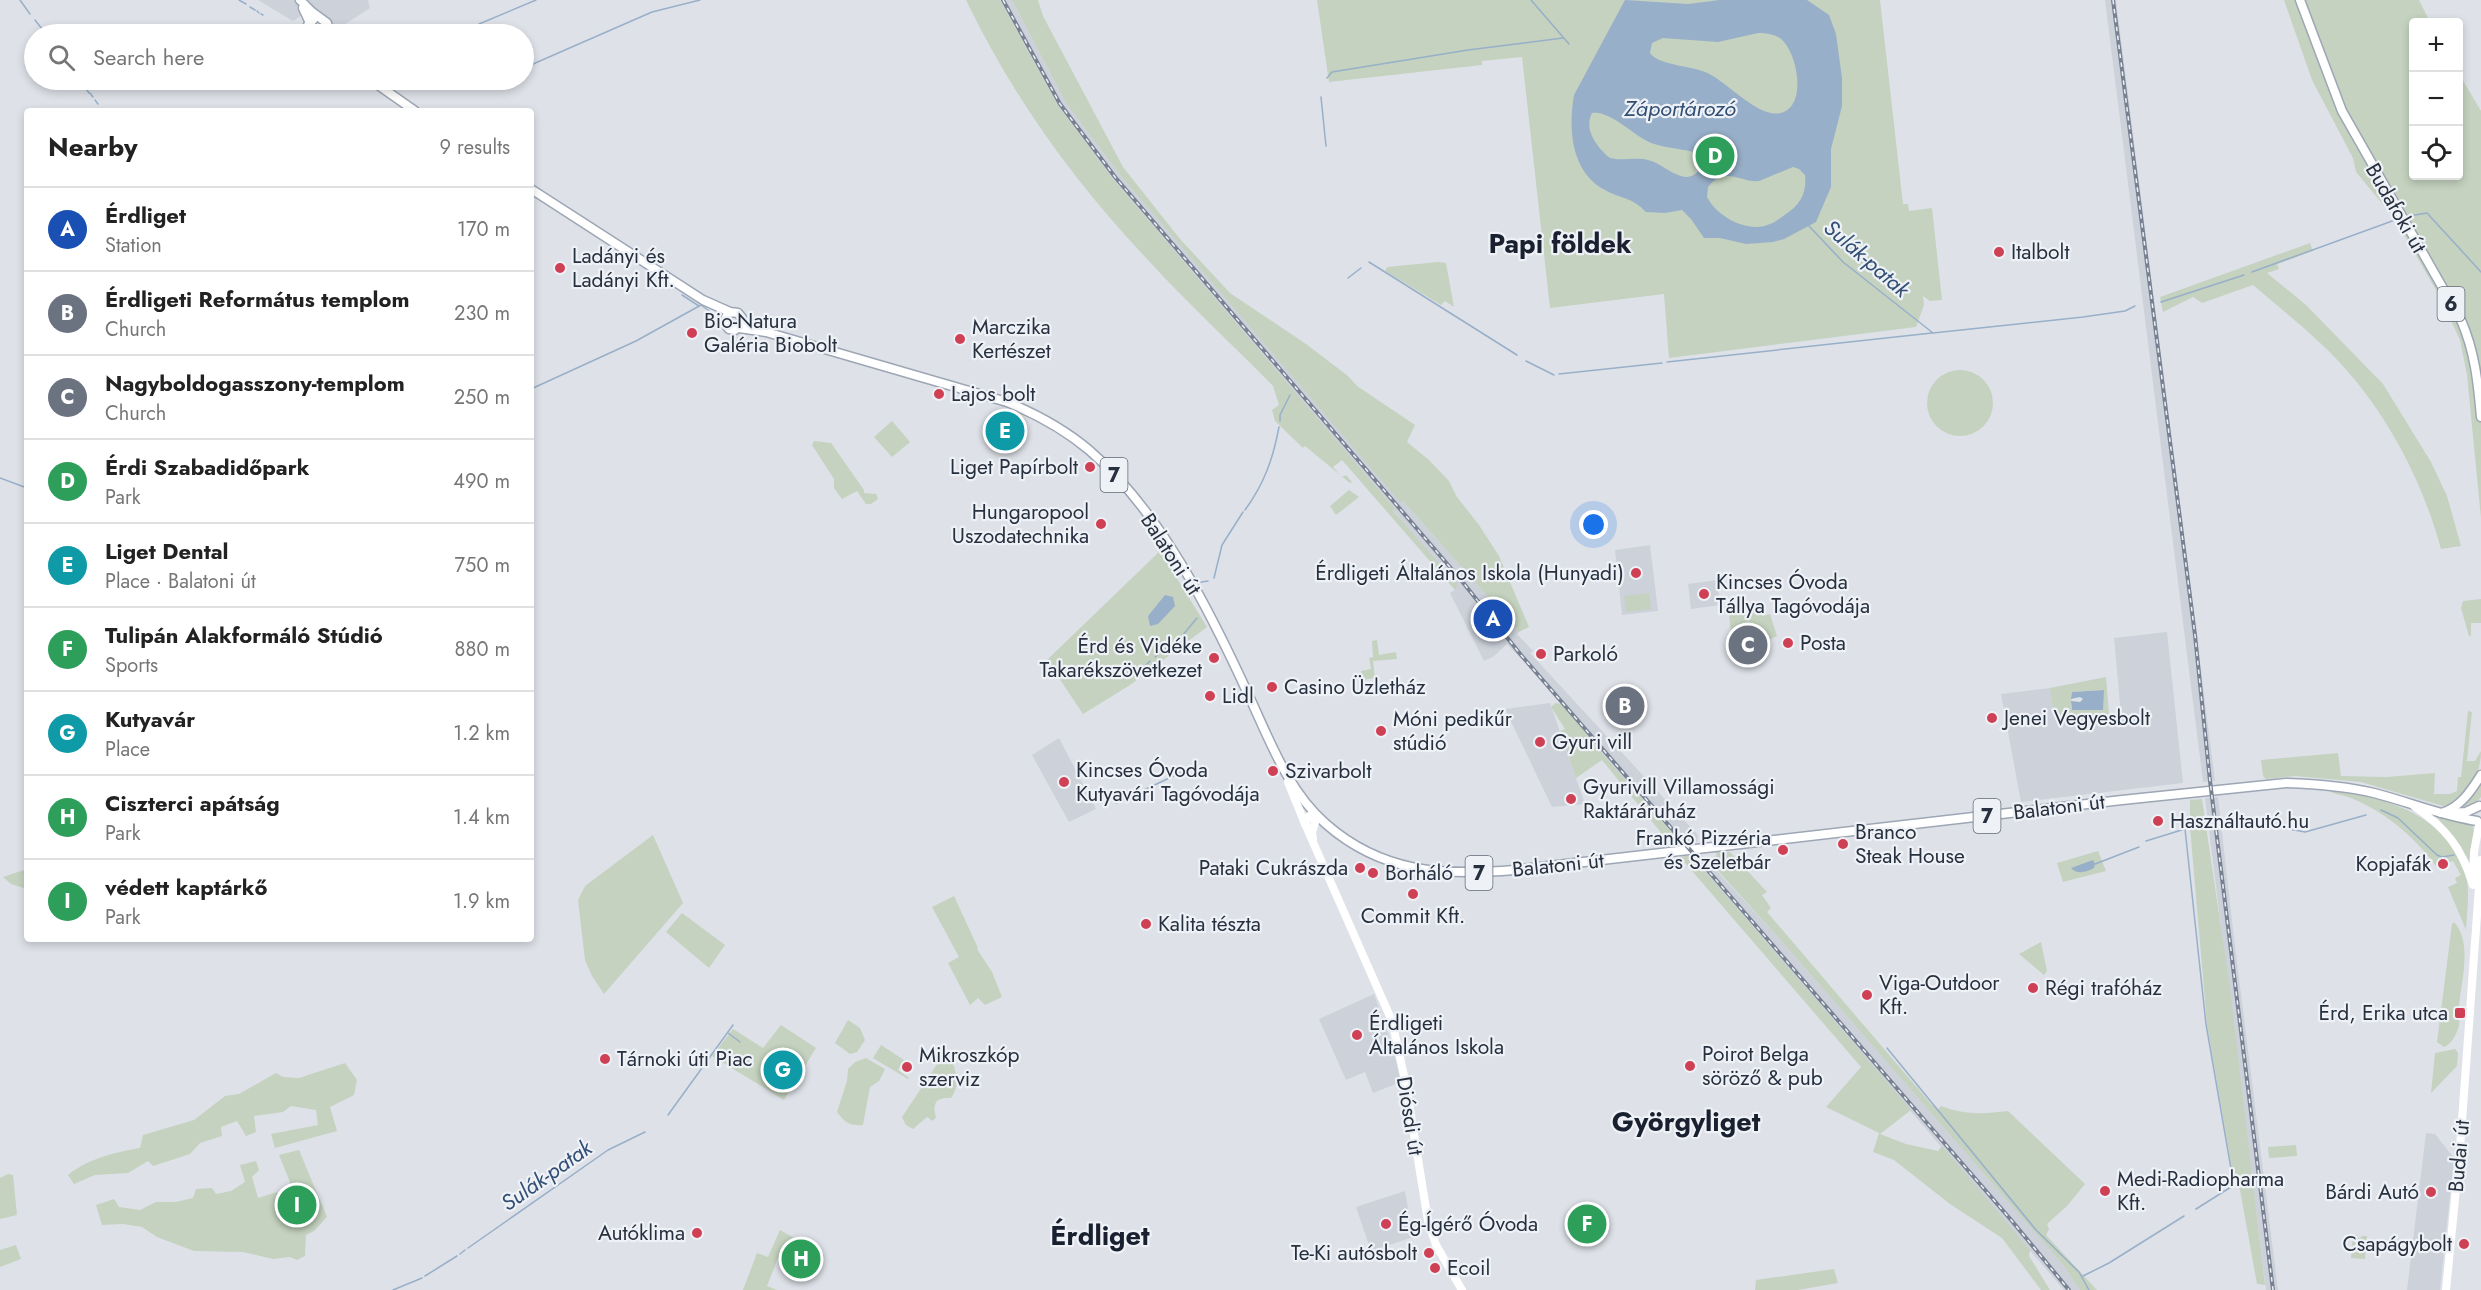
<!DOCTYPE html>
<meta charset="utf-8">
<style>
body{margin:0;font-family:Jost,sans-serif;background:#f2f2f2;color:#222}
.controls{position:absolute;right:18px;top:18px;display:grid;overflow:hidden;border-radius:6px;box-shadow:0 3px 9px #0003}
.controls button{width:54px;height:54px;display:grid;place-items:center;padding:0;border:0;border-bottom:2px solid #e0e0e0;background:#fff;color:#222;font:30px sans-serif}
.you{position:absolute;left:1594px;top:525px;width:21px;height:21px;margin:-15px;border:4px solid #fff;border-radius:50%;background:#1a73e8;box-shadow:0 0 0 9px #1a73e833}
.badge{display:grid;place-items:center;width:39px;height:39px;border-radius:50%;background:#d04054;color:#fff;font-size:20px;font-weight:700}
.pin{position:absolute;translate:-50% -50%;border:3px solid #fff;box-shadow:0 2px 6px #0006}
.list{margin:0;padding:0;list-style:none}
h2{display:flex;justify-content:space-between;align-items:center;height:78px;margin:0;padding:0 24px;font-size:26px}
h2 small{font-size:20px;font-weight:400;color:#767676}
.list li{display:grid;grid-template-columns:39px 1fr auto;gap:18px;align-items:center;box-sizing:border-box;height:84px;padding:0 24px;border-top:2px solid #e0e0e0}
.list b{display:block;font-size:22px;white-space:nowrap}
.list p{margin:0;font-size:20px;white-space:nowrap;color:#767676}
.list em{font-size:20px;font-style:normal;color:#767676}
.icon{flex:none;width:33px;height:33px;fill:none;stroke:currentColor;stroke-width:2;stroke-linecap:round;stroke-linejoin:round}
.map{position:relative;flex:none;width:2481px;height:1290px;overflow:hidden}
.search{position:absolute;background:#fff;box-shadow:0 3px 9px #0003;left:24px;top:24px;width:510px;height:66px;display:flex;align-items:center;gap:15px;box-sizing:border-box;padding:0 21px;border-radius:33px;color:#767676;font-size:22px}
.panel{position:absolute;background:#fff;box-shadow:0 3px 9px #0003;left:24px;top:108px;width:510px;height:834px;border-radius:6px}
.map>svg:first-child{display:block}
.built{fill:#ccd1da}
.green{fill:#c4d2bf;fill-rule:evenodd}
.water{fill:#98afc9;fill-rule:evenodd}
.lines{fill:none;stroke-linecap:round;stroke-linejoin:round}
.stream{stroke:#98afc9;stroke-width:1.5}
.primary-casing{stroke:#9da6b4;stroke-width:11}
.secondary{stroke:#fff;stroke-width:8}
.primary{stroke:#fff;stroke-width:8}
.rail-casing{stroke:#778192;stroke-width:4}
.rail{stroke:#eef1f6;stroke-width:1.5;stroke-dasharray:4.5;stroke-linecap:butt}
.poi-dot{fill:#d04054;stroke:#eef1f6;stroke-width:2}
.labels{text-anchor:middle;stroke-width:4.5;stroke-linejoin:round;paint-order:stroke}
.shield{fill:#eef1f6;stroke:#636a76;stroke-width:1.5}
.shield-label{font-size:20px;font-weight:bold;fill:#27303f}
.street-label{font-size:21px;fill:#27303f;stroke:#eef1f6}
.poi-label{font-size:21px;fill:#27303f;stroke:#eef1f6;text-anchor:start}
.water-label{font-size:22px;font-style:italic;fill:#314e74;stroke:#eef1f6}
.district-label{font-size:27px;font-weight:bold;fill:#192130;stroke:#eef1f6}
</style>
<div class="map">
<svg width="2481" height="1290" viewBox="0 0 2481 1290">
<rect width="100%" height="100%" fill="#dee2e8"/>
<g class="built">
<polygon points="258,0 368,0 370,8 333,32 310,10 293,21"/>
<polygon points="1000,0 1012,0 1066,103 1120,175 1400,501 1402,500 1519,632 1517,634 1533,651 1530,653 1698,835 1697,842 1684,846 1594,744 1524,658 1521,659 1507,644 1494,656 1484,661 1450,593 1455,590 1393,510 1392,506 1112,178 1057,104"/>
<polygon points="2105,0 2116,0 2215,781 2203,782"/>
<polygon points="1650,545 1658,611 1622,615 1615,550"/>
<polygon points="1717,580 1720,605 1691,609 1688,584"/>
<polygon points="2167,632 2183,783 2021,802 2001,694 2050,688 2054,717 2121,715 2114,638"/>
<polygon points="1550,703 1585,804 1552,807 1505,709"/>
<polygon points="1059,738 1096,809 1069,822 1032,755"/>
<polygon points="2218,797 2234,938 2278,1290 2266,1290 2205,798"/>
<polygon points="1701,854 1779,938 2064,1266 2080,1290 2064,1290 1691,855"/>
<polygon points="1374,994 1392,1045 1401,1082 1373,1093 1365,1072 1346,1080 1319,1019"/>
<polygon points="2426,1133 2435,1134 2454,1158 2440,1290 2407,1290"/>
<polygon points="1405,1191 1413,1237 1371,1251 1356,1207"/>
</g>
<g class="green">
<path d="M966 0H1000L1057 104 1112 178 1395 509 1393 511 1458 585 1455 590 1342 460 1333 467 1342 477 1346 475 1352 482 1350 483 1305 446 1303 448 1275 421 1272 410 1279 405 1273 386C1232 344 1188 304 1148 260 1075 183 1012 96 966 0Z"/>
<polygon points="1012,0 1038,0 1043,16 1123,167 1180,239 1230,293 1306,344 1348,376 1357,386 1415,425 1407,442 1429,460 1449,481 1457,497 1479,525 1499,556 1529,627 1519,632 1403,501 1400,502 1120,175 1066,103"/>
<polygon points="1317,0 1880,0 1903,204 1908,204 1909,211 1932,208 1942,300 1930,301 1923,296 1924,305 1916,327 1669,358 1664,294 1550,308 1522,57 1482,61 1482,65 1329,82"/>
<polygon points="2284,0 2419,0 2430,22 2414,22 2414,176 2458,176 2459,74 2481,111 2481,518 2467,375 2460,340 2440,297 2395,219 2356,172 2353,158 2312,80"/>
<path d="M2310 243 2313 251 2277 264 2279 269 2267 273 2306 305 2383 384 2431 462 2447 496 2461 546 2441 549C2420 472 2378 396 2319 342 2298 322 2275 304 2253 285L2202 303 2193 297 2163 312 2160 297Z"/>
<polygon points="1438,262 1446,263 1454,307 1445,301 1441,305 1385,271 1387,267"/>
<circle cx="1960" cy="403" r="33"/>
<polygon points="892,421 910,442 892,457 874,437"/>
<polygon points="814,441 831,443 864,490 864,493 876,494 878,499 871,504 866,504 857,491 842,499 834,488 834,479 812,445"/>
<polygon points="1349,490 1359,497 1336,515 1330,506"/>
<polygon points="1160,551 1207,627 1130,685 1083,714 1047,660"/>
<polygon points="1649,593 1651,609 1626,612 1624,596"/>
<polygon points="2481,599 2481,623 2471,623 2471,636 2469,636 2461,608 2463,601"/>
<polygon points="1761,610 1762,616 1770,614 1777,636 1764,642 1765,653 1733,656 1729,613"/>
<polygon points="1377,640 1379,655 1396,652 1397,659 1373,661 1375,678 1362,680 1361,671 1371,669 1369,658 1373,657 1372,641"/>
<path d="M2106 677 2109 715 2054 718 2050 688ZM2104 690 2071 709 2072 692Z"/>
<polygon points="1555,703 1563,704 1594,744 1682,844 1671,845 1602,760 1576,778 1560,731 1565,729 1551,707"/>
<path d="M2468 711 2472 712 2467 761H2475L2481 751C2481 776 2468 795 2446 807L2361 782 2295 776 2266 779 2263 776 2261 760 2338 753 2341 776 2387 777 2435 773 2434 794H2450L2457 791 2458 777H2461Z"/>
<polygon points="2481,780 2481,797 2472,807 2459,809"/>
<path d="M2329 791C2374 796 2424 807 2452 846 2458 855 2464 863 2466 875 2470 893 2467 912 2466 930L2448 887 2457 883 2455 878 2461 875 2453 861 2436 866C2414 836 2385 812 2351 798 2343 795 2334 794 2329 791Z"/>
<polygon points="2202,799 2230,989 2265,1285 2257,1284 2240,1190 2234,1180 2207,1024 2190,827 2190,800"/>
<polygon points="2436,816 2473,826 2474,833 2470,863 2460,845"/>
<polygon points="653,835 683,903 604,994 592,976 585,960 578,900 585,886"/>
<polygon points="2098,851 2106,871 2063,882 2057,863"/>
<path d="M1715 852H1730L1767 892 1762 895 1771 908 1767 912 1932 1105 1938 1109 1941 1106C1964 1115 1984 1114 2008 1111L2085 1184 2067 1206 2047 1224 2049 1229 2046 1235 2097 1290H2080L2064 1266 1779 938 1709 861 1717 855Z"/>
<polygon points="1691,855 1911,1110 1880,1134 1906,1144 1938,1151 1942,1146 2030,1250 2029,1256 2050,1290 2041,1290 2002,1238 1950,1204 1894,1160 1873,1152 1879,1133 1826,1107 1861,1067 1680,857"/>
<polygon points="27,869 27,889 11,884 3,877"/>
<polygon points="954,896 978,948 977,949 992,972 1002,997 985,1005 978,998 970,1005 948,963 959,957 932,907"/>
<polygon points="682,913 725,945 709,968 666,932"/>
<path d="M2454 922C2473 943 2461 982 2459 1006 2458 1014 2461 1022 2458 1029 2455 1037 2451 1044 2444 1047L2437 1042 2452 924Z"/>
<polygon points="2041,942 2047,971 2044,975 2019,954"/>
<polygon points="848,1020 860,1028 865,1040 857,1052 850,1054 835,1043"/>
<polygon points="781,1025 816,1048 784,1100 712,1056 733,1029 763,1048"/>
<polygon points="881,1045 904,1060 898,1070 909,1078 908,1079 873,1058"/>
<polygon points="2455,1049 2458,1053 2457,1066 2431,1093 2435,1053"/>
<path d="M950 1056C956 1071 961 1085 951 1098 936 1097 932 1103 936 1117L933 1121 927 1117 913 1129 906 1125 902 1117 938 1063Z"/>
<path d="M866 1058 885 1069 879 1081 870 1087 863 1125C850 1126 845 1123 837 1112L847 1081 848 1069 855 1062Z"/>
<path d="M345 1063 357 1080 354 1095 330 1107 337 1131 275 1148 271 1134 318 1125 316 1110 291 1106 283 1112 254 1116 256 1132 246 1136 237 1121 221 1127 222 1136 200 1143 190 1154 153 1166 148 1161 128 1173 95 1175 74 1184 68 1175C87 1159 116 1152 140 1148L143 1135 194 1120 225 1096 239 1094 276 1073 283 1077 299 1078Z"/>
<polygon points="2296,1145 2297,1156 2269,1158 2268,1147"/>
<polygon points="299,1150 327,1217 314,1231 306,1235 305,1256 297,1260 290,1257 273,1259 243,1252 194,1251 157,1237 142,1227 123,1224 102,1225 96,1205 114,1199 119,1207 140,1210 156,1202 176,1202 193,1198 196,1189 212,1188 216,1194 231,1191 245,1182 240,1165 256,1161 259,1170 252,1177 258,1198 277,1192 282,1201 290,1200 294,1192 279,1155"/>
<polygon points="8,1174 13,1175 17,1215 0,1219 0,1178"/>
<polygon points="780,1230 824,1255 817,1271 806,1271 778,1258 767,1286 777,1290 743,1290 757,1253 768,1257"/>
<polygon points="2353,1235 2357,1235 2359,1239 2362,1236 2367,1236 2365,1259 2351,1258"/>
<polygon points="16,1245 21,1259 0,1267 0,1250"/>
<polygon points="1834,1269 1838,1283 1798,1290 1755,1290 1756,1280"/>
</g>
<g class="water">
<path d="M1625 0 1688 4 1720 0H1807L1829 15 1836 34 1842 78V106L1831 149V187L1816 222 1784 239 1773 242 1746 244 1720 238H1704L1691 219 1682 210 1665 213 1646 212C1632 197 1621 199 1605 190 1571 172 1568 129 1574 95ZM1758 33C1766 33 1773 34 1780 38 1797 51 1807 102 1784 112 1760 122 1728 81 1705 72 1691 66 1658 65 1650 53L1652 43 1663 38 1718 42ZM1592 113C1610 110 1633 135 1649 142 1664 149 1694 149 1703 156L1704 163C1687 194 1667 164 1648 160 1635 157 1622 161 1610 158 1598 148 1583 130 1592 113ZM1793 167 1799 169 1805 175C1807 193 1800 205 1786 214 1781 217 1776 222 1770 224 1749 234 1717 217 1707 197L1708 187C1725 165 1741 183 1759 181Z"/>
<polygon points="1165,595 1173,597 1175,606 1158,624 1150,626 1148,616"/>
<polygon points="2104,690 2103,710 2072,710 2071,701 2080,702 2083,699 2080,697 2071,699 2072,692"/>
<path d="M2093 860 2095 864 2094 868C2087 872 2077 875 2071 868Z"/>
</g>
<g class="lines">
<g class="stream">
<polyline points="20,0 30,14"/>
<polyline points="239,0 246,4"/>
<polyline points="1531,0 1569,44"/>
<polyline points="250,7 255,10"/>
<polyline points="257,11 259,13"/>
<polyline points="261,14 263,15"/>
<polyline points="35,20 46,34"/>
<polyline points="479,24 536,0"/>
<polyline points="283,28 285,30"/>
<polyline points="533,64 652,12 700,0"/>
<polyline points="1327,78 1332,72 1468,50 1563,38"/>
<polyline points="79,80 80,81"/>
<polyline points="82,83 89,93"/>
<polyline points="90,93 93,97"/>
<polyline points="1321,97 1326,146"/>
<polyline points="95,100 98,104"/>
<polyline points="2409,216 2427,213 2481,272"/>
<polyline points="1809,226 1843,262 1933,333 2083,317 2125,311 2135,306"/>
<polyline points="1369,262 1517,355"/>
<polyline points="2252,272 2395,220"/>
<polyline points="1348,278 1361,268"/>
<polyline points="682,295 699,306"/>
<polyline points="2161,302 2244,275"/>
<polyline points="1526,361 1554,375"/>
<polyline points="1667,362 1932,333"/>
<polyline points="1559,374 1662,363"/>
<polyline points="531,389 636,341 701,305 712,313"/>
<polyline points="1280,421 1280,415 1290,395"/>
<polyline points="0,478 27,488"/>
<path d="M1245 510C1264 484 1273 459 1279 427"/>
<polyline points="1214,578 1222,545 1243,512"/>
<polyline points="1195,583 1208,581"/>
<polyline points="1155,657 1182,636 1197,618"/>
<polyline points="1144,667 1150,661"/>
<polyline points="1116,803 1195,766"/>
<polyline points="2381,810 2398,818 2437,855 2442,857 2454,855"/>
<polyline points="2232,818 2264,824"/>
<polyline points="2273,826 2305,832 2366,815"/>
<polyline points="2146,841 2185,829 2206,1024 2233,1180 2231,1187 2196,1209"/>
<polyline points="2095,864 2139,847"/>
<polyline points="728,1033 740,1042"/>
<polyline points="1887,1048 2036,1230 2079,1272 2089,1290"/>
<polyline points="668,1115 733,1025"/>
<polyline points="468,1248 608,1150 645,1132"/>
<polyline points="460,1254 465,1250"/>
<polyline points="425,1276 457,1256"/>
<polyline points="2083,1276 2109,1263 2184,1216"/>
<polyline points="393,1290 422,1278"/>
</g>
<defs>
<g id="primary">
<polyline points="300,0 312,12 327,23 330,34"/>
<path d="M2300 0 2342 111 2461 320C2475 352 2478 383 2481 417"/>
<polyline points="303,8 310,23"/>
<polyline points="307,34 308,25 313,20"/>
<polyline points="371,80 415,111"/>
<polyline points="531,189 703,300 730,312 738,313 742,318 742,324 735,330 729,329 725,324 726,317 730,312"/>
<path d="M739 328 766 332 1007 402C1036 414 1064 429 1089 450 1161 512 1210 611 1249 696 1270 741 1288 791 1326 824 1382 873 1443 876 1514 870L2122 800 2286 783C2315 784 2345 786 2374 793 2409 802 2442 816 2477 821"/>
<path d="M2441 813C2460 808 2471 791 2481 775"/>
<polyline points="2447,813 2466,812 2479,806"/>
</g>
</defs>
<use href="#primary" class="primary-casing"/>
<g class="secondary">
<polyline points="1288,782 1305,824 1392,1021 1406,1085 1428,1221 1436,1245 1462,1290"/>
<path d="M2414 806C2447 829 2461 847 2473 885"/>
<polyline points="1305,824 1309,816 1317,816 1312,832 1313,840"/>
<polyline points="2473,877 2474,852 2479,825"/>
<polyline points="2446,1290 2460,1148 2481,860"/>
</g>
<use href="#primary" class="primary"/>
<defs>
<g id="rail">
<polyline points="1003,0 1060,104 1115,177 1461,580 1521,655 2012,1221 2069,1290"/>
<polyline points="2113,0 2195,635 2210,781 2273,1290"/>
</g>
</defs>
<use href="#rail" class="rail-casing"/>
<use href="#rail" class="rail"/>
</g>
<g class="poi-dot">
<circle cx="1999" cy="252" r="6"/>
<circle cx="560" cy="268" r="6"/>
<circle cx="692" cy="333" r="6"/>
<circle cx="960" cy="339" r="6"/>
<circle cx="939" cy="394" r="6"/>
<circle cx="1090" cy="467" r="6"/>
<circle cx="1101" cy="524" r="6"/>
<circle cx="1636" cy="573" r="6"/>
<circle cx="1704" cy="594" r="6"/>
<circle cx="1788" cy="643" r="6"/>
<circle cx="1541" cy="654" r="6"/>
<circle cx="1214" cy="658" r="6"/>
<circle cx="1272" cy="687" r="6"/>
<circle cx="1210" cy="696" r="6"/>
<circle cx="1992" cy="718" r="6"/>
<circle cx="1381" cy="731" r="6"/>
<circle cx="1540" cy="742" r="6"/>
<circle cx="1273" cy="771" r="6"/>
<circle cx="1064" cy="782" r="6"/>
<circle cx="1571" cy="799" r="6"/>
<circle cx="2158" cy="821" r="6"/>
<circle cx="1843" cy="844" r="6"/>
<circle cx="1783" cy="850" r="6"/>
<circle cx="2443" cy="864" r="6"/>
<circle cx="1360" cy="868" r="6"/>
<circle cx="1373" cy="873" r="6"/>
<circle cx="1413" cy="894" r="6"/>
<circle cx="1146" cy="924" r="6"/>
<circle cx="2033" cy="988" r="6"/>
<circle cx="1867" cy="995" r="6"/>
<rect x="2454" y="1007" width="12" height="12" rx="3"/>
<circle cx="1357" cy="1035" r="6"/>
<circle cx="605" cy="1059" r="6"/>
<circle cx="1690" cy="1066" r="6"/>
<circle cx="907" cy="1067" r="6"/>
<circle cx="2105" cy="1191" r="6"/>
<circle cx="2431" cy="1192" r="6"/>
<circle cx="1386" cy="1224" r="6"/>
<circle cx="697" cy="1233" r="6"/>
<circle cx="2464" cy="1244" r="6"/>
<circle cx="1429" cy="1253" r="6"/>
<circle cx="1435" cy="1268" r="6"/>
</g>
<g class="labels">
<g class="shield">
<rect x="2437.5" y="287" width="27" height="34" rx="4.5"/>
<rect x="1100.5" y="458" width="27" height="34" rx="4.5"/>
<rect x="1973.5" y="799" width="27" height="34" rx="4.5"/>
<rect x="1465.5" y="856" width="27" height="34" rx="4.5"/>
</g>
<g class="shield-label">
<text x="2451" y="311">6</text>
<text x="1114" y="482">7</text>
<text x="1987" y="823">7</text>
<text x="1479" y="880">7</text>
</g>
<g class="street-label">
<text transform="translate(2396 208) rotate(60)" y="7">Budafoki út</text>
<text transform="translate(1171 554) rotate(57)" y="7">Balatoni út</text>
<text transform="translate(2059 807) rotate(-7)" y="7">Balatoni út</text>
<text transform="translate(1558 865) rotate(-6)" y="7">Balatoni út</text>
<text transform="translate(1410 1116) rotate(81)" y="7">Diósdi út</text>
<text transform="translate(2459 1156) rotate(-85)" y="7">Budai út</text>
</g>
<g class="poi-label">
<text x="2011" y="259">Italbolt</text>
<text x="572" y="263">Ladányi és<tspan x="572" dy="24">Ladányi Kft.</tspan></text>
<text x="704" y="328">Bio-Natura<tspan x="704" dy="24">Galéria Biobolt</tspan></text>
<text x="972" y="334">Marczika<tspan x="972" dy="24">Kertészet</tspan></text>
<text x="951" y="401">Lajos bolt</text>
<text x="1078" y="474" text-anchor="end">Liget Papírbolt</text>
<text x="1089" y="519" text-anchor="end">Hungaropool<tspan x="1089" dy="24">Uszodatechnika</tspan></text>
<text x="1624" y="580" text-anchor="end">Érdligeti Általános Iskola (Hunyadi)</text>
<text x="1716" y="589">Kincses Óvoda<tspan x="1716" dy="24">Tállya Tagóvodája</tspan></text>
<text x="1800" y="650">Posta</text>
<text x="1202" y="653" text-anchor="end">Érd és Vidéke<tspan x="1202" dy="24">Takarékszövetkezet</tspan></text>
<text x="1553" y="661">Parkoló</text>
<text x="1284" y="694">Casino Üzletház</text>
<text x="1222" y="703">Lidl</text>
<text x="2004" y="725">Jenei Vegyesbolt</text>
<text x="1393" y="726">Móni pedikűr<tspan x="1393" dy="24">stúdió</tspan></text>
<text x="1552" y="749">Gyuri vill</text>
<text x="1076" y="777">Kincses Óvoda<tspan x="1076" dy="24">Kutyavári Tagóvodája</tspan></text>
<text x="1285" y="778">Szivarbolt</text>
<text x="1583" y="794">Gyurivill Villamossági<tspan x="1583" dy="24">Raktáráruház</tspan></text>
<text x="2170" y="828">Használtautó.hu</text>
<text x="1855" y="839">Branco<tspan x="1855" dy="24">Steak House</tspan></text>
<text x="1771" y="845" text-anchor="end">Frankó Pizzéria<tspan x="1771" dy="24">és Szeletbár</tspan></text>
<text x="2431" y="871" text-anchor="end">Kopjafák</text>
<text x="1348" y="875" text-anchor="end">Pataki Cukrászda</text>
<text x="1385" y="880">Borháló</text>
<text x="1413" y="923" text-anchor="middle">Commit Kft.</text>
<text x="1158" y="931">Kalita tészta</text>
<text x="1879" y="990">Viga-Outdoor<tspan x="1879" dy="24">Kft.</tspan></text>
<text x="2045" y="995">Régi trafóház</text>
<text x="2448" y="1020" text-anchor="end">Érd, Erika utca</text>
<text x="1369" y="1030">Érdligeti<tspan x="1369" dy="24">Általános Iskola</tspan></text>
<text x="1702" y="1061">Poirot Belga<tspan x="1702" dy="24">söröző &amp; pub</tspan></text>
<text x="919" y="1062">Mikroszkóp<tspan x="919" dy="24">szerviz</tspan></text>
<text x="617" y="1066">Tárnoki úti Piac</text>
<text x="2117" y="1186">Medi-Radiopharma<tspan x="2117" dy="24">Kft.</tspan></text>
<text x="2419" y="1199" text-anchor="end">Bárdi Autó</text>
<text x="1398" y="1231">Ég-Ígérő Óvoda</text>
<text x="685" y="1240" text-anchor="end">Autóklima</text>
<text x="2452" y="1251" text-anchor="end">Csapágybolt</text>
<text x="1417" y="1260" text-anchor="end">Te-Ki autósbolt</text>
<text x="1447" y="1275">Ecoil</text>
</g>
<g class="water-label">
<text x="1680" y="116">Záportározó</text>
<text transform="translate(1867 258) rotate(41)" y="8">Sulák-patak</text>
<text transform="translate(546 1175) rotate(-35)" y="8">Sulák-patak</text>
</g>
<g class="district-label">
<text x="1560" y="253">Papi földek</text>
<text x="1686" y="1131">Györgyliget</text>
<text x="1100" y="1245">Érdliget</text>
</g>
</g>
</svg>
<div class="controls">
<button>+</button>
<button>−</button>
<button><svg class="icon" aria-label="locate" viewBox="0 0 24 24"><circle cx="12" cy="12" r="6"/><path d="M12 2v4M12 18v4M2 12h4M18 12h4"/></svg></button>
</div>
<div class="you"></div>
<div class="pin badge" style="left:1493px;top:619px;background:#1a4fb4">A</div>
<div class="pin badge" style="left:1625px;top:706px;background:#6b7280">B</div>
<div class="pin badge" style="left:1748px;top:645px;background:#6b7280">C</div>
<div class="pin badge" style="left:1715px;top:156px;background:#2e9e5b">D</div>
<div class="pin badge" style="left:1005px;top:431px;background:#0f9aa8">E</div>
<div class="pin badge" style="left:1587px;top:1224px;background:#2e9e5b">F</div>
<div class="pin badge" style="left:783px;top:1070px;background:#0f9aa8">G</div>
<div class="pin badge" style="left:801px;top:1259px;background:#2e9e5b">H</div>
<div class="pin badge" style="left:297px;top:1205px;background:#2e9e5b">I</div>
<div class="search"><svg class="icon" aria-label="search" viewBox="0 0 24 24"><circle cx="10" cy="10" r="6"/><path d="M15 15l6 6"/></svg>Search here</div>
<section class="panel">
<h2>Nearby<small>9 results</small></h2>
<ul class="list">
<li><span class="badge" style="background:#1a4fb4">A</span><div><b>Érdliget</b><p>Station</p></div><em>170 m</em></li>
<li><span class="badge" style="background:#6b7280">B</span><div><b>Érdligeti Református templom</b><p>Church</p></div><em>230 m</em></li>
<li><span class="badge" style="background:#6b7280">C</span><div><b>Nagyboldogasszony-templom</b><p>Church</p></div><em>250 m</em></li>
<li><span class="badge" style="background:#2e9e5b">D</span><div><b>Érdi Szabadidőpark</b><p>Park</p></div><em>490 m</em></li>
<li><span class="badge" style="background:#0f9aa8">E</span><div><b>Liget Dental</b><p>Place · Balatoni út</p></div><em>750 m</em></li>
<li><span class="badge" style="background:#2e9e5b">F</span><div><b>Tulipán Alakformáló Stúdió</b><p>Sports</p></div><em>880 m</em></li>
<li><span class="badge" style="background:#0f9aa8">G</span><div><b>Kutyavár</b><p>Place</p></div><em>1.2 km</em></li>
<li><span class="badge" style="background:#2e9e5b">H</span><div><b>Ciszterci apátság</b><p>Park</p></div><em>1.4 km</em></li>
<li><span class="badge" style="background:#2e9e5b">I</span><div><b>védett kaptárkő</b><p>Park</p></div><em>1.9 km</em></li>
</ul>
</section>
</div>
